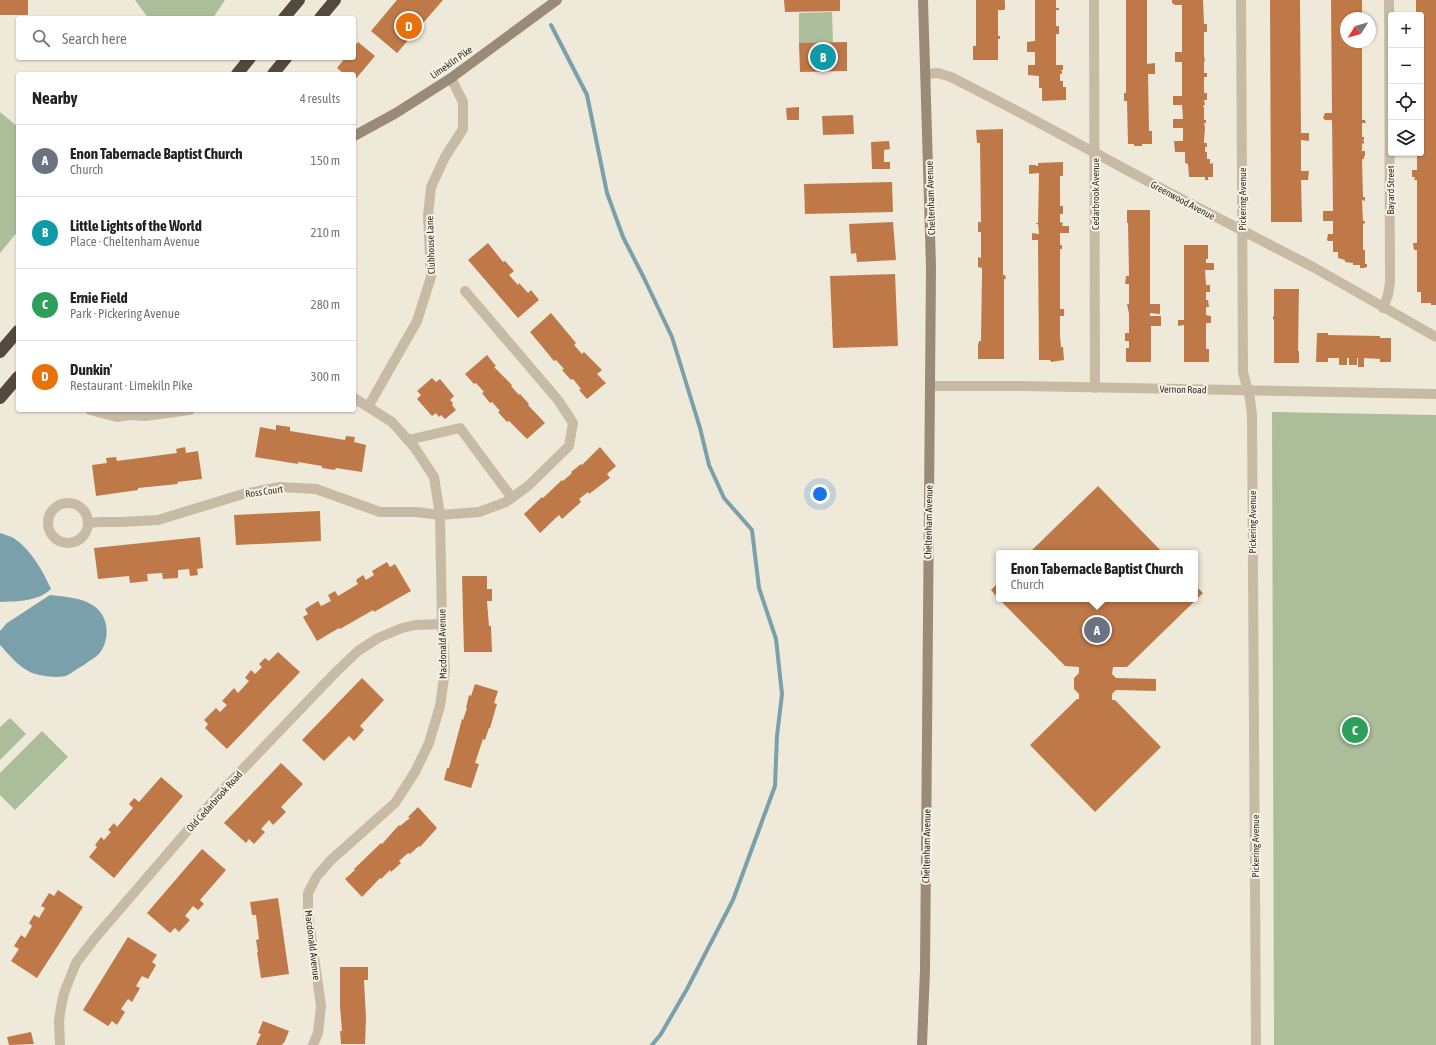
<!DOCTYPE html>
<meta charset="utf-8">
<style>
body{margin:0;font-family:"Asap Condensed",sans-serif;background:#f2f2f2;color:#222}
.controls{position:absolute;right:12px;top:12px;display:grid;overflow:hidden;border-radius:4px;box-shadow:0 1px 3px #0004}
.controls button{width:36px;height:36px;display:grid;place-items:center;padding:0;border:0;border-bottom:1px solid #e0e0e0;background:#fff;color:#222;font:20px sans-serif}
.compass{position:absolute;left:1340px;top:12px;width:36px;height:36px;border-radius:50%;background:#fff;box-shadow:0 1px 3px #0004;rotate:233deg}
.you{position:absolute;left:820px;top:494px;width:14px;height:14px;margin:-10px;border:3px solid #fff;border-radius:50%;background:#1a73e8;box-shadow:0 0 0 6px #1a73e833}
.badge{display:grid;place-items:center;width:26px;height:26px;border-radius:50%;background:#d93025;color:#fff;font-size:13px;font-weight:700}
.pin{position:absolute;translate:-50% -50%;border:2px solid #fff;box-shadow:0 1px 4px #0006}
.popup{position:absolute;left:996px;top:550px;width:202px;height:52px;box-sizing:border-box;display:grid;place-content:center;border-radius:4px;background:#fff;filter:drop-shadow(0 1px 3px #0005);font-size:13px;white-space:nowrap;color:#767676}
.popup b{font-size:15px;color:#222}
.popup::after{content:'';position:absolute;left:50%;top:100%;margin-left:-8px;border:8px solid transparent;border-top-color:#fff}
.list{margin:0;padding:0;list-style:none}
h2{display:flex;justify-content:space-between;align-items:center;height:52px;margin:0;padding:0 16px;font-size:17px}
h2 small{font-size:13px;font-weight:400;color:#767676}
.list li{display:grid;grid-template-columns:26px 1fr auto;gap:12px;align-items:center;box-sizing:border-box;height:72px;padding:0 16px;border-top:1px solid #e0e0e0}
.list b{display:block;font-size:15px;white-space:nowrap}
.list p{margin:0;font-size:13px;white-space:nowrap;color:#767676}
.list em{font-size:13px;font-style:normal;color:#767676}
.icon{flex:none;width:22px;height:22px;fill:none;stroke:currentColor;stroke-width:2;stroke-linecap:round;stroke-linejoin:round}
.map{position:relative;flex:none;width:1436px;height:1045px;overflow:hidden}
.search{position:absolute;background:#fff;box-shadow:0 1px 3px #0004;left:16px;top:16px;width:340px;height:44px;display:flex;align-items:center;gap:10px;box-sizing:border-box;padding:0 14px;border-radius:4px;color:#767676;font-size:15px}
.panel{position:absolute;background:#fff;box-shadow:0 1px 3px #0004;left:16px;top:72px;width:340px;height:340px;border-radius:4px}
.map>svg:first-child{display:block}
.green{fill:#acbd9a}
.water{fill:#7aa0ab}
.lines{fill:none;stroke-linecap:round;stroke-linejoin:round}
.stream{stroke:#7aa0ab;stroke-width:4}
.building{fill:#bf7948}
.street{stroke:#c7bba6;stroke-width:10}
.secondary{stroke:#9a8a78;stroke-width:10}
.highway{stroke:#54493e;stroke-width:12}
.labels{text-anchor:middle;stroke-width:4;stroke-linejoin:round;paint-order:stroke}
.street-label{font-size:10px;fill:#332d27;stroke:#f8f2e5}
</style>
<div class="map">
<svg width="1436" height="1045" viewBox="0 0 1436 1045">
<rect width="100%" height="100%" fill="#efe9d9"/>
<g class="green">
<polygon points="135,0 225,0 213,18 148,18"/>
<polygon points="832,12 833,43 799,43 799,13"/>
<polygon points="0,112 18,127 18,231 0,253"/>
<polygon points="1272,412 1436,415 1436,1045 1274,1045"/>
<polygon points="10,718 26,734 0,760 0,727"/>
<polygon points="42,731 68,757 15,810 0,795 0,773"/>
</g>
<g class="water">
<path d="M0 533C5 535 11 536 15 539 31 550 43 571 51 589 37 602 18 601 0 602Z"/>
<path d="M50 595C65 597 81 597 94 606 110 617 110 641 99 654 95 658 73 672 68 675 58 679 42 676 32 673 19 667 10 656 0 645V631L7 623Z"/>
</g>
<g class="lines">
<polyline class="stream" points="551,25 587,95 607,193 623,237 644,278 672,337 700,428 709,465 724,498 752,530 759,588 776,639 782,694 777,736 775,786 733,900 687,989 661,1034 652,1045"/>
</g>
<g class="building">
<rect x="0" y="0" width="28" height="15"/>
<polygon points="397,0 443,0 397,53 371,31"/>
<polygon points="784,0 840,0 840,11 785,12"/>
<polygon points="976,0 1004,0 1005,1 1005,9 1004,10 998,10 998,36 1000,36 1000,39 998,39 998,60 973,60 973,46 976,46"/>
<polygon points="1035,0 1056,0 1056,8 1059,8 1059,10 1056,10 1056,26 1059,26 1059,34 1056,34 1056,65 1063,65 1063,70 1060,70 1062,71 1062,74 1060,74 1060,81 1063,81 1063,87 1066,87 1066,100 1042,101 1042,88 1039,88 1039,76 1028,75 1028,65 1035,65 1035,52 1027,52 1027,42 1035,41"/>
<polygon points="1126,0 1147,0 1147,64 1155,63 1155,74 1148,74 1149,131 1152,131 1152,144 1142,144 1142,146 1134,146 1134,144 1128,144 1127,101 1124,101 1124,93 1126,93"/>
<polygon points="1172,0 1203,0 1204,24 1207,24 1207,32 1204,32 1204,56 1205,60 1204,62 1204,73 1207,73 1207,77 1204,77 1204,93 1207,93 1207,100 1204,100 1205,105 1203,106 1203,107 1204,107 1204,120 1206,120 1206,123 1204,123 1205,128 1204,141 1204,143 1207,143 1207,147 1205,147 1205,152 1207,152 1207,159 1210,159 1210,164 1213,163 1213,177 1208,177 1208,180 1205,180 1205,177 1189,177 1188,164 1185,163 1185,152 1175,152 1174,141 1183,141 1183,128 1173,128 1173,119 1183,119 1182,105 1173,105 1173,96 1182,96 1182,62 1175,62 1175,52 1182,52 1182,5 1175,5 1172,3"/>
<polygon points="1270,0 1300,0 1301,133 1309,133 1309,141 1301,140 1301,171 1309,171 1308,180 1301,180 1302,222 1271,222"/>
<polygon points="1331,0 1362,0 1362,18 1346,18 1346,42 1362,42 1362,120 1365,120 1366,123 1362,123 1362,137 1364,137 1364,140 1362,141 1364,141 1364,144 1362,143 1362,150 1361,151 1365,151 1365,156 1364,156 1364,159 1362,159 1363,197 1365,197 1365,201 1362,200 1363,221 1365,221 1365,223 1363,224 1363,250 1365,250 1365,264 1367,264 1367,267 1364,268 1360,268 1360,265 1353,265 1353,263 1345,262 1345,260 1338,258 1338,252 1333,252 1333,241 1328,241 1327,240 1328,234 1333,234 1333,221 1323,221 1323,211 1333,211 1332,120 1325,120 1323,118 1325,113 1332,113"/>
<polygon points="1416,0 1436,0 1436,305 1431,305 1431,303 1421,303 1421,292 1417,292 1417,250 1414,250 1413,243 1417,243 1417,180 1414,180 1415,177 1412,177 1412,170 1417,170 1417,153 1421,153 1421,15 1416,15"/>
<polygon points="358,42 375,56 354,81 354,74 344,74 337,68 345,58 354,58 354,47"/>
<polygon points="847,42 847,71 800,72 799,43"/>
<polygon points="799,107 799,120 787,120 786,108"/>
<polygon points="853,115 854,134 823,135 822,116"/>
<polygon points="1003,129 1003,275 1005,275 1006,279 1004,279 1004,359 978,359 978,345 979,341 981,341 982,274 982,268 978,267 978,257 981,258 981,232 978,232 978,222 981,222 980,143 977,143 976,130"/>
<polygon points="889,141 890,149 884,150 884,162 890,162 890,169 872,169 871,142"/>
<polygon points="1063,162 1063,176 1060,176 1060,206 1063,206 1063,214 1060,214 1060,222 1063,223 1062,226 1069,226 1069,233 1060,233 1060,245 1062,245 1062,249 1060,249 1060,309 1064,309 1064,316 1060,316 1060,335 1061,347 1063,347 1064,360 1051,362 1050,360 1039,360 1038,240 1032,240 1032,233 1039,234 1038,224 1036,224 1036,223 1038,223 1039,173 1029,174 1029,165 1036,165 1036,166 1038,166 1038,163"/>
<polygon points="892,182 893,212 805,214 804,184"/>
<polygon points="1127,210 1150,210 1150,304 1160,304 1160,314 1150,313 1150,316 1161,316 1161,326 1151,326 1151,362 1126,362 1126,348 1129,348 1129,341 1125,341 1125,333 1129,333 1129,314 1127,304 1129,304 1129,284 1125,284 1126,276 1129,276 1128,223 1127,223"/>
<polygon points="893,222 896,260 857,262 856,253 851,254 849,224"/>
<polygon points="488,243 503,262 505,261 514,271 509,275 518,285 519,283 528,293 531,290 539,300 518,318 468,260"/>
<polygon points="1184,245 1208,245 1208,259 1206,259 1206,263 1214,263 1214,270 1205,270 1206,285 1210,285 1210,292 1206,292 1206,300 1208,300 1209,307 1206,307 1206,315 1211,316 1211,323 1206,323 1206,349 1209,349 1209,362 1184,362 1184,325 1178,326 1178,320 1184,320"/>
<polygon points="895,274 898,346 833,348 830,276"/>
<polygon points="1274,289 1299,289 1298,351 1299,351 1299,363 1274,363 1274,320 1273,319 1273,316 1274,316"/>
<polygon points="551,313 576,343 574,345 582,354 584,352 602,370 597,374 606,383 587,399 579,390 581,389 573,379 571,380 562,370 564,369 556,360 554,361 530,332"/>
<polygon points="1317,333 1328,333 1328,335 1380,336 1380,338 1391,338 1391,362 1380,362 1380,359 1364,358 1364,367 1358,367 1358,358 1357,358 1357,365 1349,365 1349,358 1347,358 1347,365 1339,365 1339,358 1328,358 1328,362 1316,362"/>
<polygon points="487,355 496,366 494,367 512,385 511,386 519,395 520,394 529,404 528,405 545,423 527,439 509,421 507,422 498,412 500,411 492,402 490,403 482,393 484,392 476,383 474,384 465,374"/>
<polygon points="432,378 436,382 440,379 454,396 450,400 453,403 452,405 456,410 445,419 441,415 439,417 436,413 432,416 417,399 421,395 417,391"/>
<polygon points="276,425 290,427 290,431 345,440 346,436 355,437 354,442 366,445 362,472 336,468 335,470 322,468 322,466 298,462 298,464 255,457 260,427 276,430"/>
<polygon points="185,447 186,453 198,451 202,479 177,482 178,484 138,488 138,490 96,496 92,465 107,463 106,458 116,457 117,461 177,453 176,449"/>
<polygon points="600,447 616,466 607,474 610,478 589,494 588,492 579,499 581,502 562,519 559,515 540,533 524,514 542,497 543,498 562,480 563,481 572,473 571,472 581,464 582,465"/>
<polygon points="1098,486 1163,553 1029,553"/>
<polygon points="320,511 321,541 236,545 234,515"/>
<polygon points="200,537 203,568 197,569 198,575 190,576 189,569 178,570 178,578 163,579 162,573 147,574 148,581 130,583 129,576 98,579 94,548"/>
<polygon points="387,562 390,567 395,564 411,591 374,612 373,610 340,629 339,628 317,641 303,617 308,614 305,609 318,601 321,606 331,601 328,595 335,591 338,596 358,584 356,580 363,575 366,580 374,575 372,571"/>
<polygon points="462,576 487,576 487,589 492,589 492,601 487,601 489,626 491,626 492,652 464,652"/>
<polygon points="999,582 999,599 991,590"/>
<polygon points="1195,585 1203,593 1127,667 1113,667 1112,674 1116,678 1156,679 1156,691 1116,690 1112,694 1112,700 1115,700 1161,747 1095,812 1030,745 1077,699 1079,699 1079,694 1074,689 1074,678 1079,673 1079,667 1065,666 999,599 1195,599"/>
<polygon points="278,652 300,672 227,749 205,728 208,724 204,720 216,708 220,712 227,705 222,701 234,688 238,693 249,681 245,678 251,670 255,674 262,667 259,664 265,658 269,661"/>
<polygon points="362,678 384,700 360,726 364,730 354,741 349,736 324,761 302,740"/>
<polygon points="475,684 498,691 494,703 497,704 490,728 489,728 485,740 483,739 475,763 479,764 471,788 444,780 447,768 449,768 462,719 463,720 467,708 466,708 469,695 471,696"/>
<polygon points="281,763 303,784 281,807 286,812 273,825 269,820 261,829 265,832 254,844 249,839 246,843 224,823"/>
<polygon points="161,777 183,796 114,878 89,857 97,847 95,845 101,837 104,840 111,832 108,830 114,823 117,827 133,808 129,804 134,798 139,802"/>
<polygon points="418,807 437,828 420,847 419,846 410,854 408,853 399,861 401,863 391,872 390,870 381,879 380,878 362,897 345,879 355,870 354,869 381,843 382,844 399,825 400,826 410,818 408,817"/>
<polygon points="202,849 226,870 200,900 204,904 198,910 193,906 185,916 190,920 179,932 175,928 170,933 147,913"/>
<polygon points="58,890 83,907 37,978 11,961 19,949 14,946 21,935 25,938 32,926 29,923 34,915 39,918 45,908 41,906 49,893 54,896"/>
<polygon points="278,898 289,974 261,978 257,952 258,952 256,940 259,939 256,915 252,915 250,902"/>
<polygon points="128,937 157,955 152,962 156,965 148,979 142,976 136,986 140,988 132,1002 128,999 121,1009 125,1012 117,1025 112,1021 108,1026 83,1010"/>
<polygon points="340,967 368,967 368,980 364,980 366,1018 365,1044 341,1044 340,1031 342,1031 340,1006"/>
<polygon points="263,1021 289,1031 284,1043 283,1043 282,1045 256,1045 261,1034 258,1033"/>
<polygon points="31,1032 34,1044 9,1045 7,1037"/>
</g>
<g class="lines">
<g class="street">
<polyline points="1094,0 1095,388"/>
<polyline points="1241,0 1243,372 1250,399 1252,415 1256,1045"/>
<polyline points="926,74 938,73 951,77 1019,112 1166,191 1313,267 1436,337"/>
<polyline points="1383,308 1388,295 1390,282 1389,0"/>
<polyline points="930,386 1023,386 1436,394"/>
<polyline points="368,407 417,321 431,277 428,216 431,187 445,157 463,129 463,102 451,78"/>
<polyline points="90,410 117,417 130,415 145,416 190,410"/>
<polyline points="408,440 460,428 512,498"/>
<circle cx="68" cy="523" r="20"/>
<polyline points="88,523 100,522 121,522 158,520 243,494 280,487 316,489 380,512 416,512 440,515 479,512 506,502 528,486 569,446 573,423 558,400 465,291"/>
<polyline points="60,1045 59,1021 61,1007 64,993 76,963 95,938 219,794 336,672 358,651 378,638 402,628 415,625 442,624"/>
<polyline points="313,1045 318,1033 321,1006 308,914 308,893 317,876 331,860 395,803 415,772 429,743 440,706 445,671 442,624 440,515 434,477 415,448 392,422 354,398"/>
</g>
<g class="secondary">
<polyline points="354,136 396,113 451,78 557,0"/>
<polyline points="922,1045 925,970 931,267 923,0"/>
</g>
<g class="highway">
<polyline points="284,18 299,0"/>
<polyline points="320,18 335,0"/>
<polyline points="237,74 250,58"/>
<polyline points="273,74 286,58"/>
<polyline points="0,352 18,331"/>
<polyline points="0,398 18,377"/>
</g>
</g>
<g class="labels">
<g class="street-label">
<text transform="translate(451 62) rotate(-35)" y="4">Limekiln Pike</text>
<text transform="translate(1390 190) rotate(-90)" y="4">Bayard Street</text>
<text transform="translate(1095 194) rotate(-90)" y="4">Cedarbrook Avenue</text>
<text transform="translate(930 198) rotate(-92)" y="4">Cheltenham Avenue</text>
<text transform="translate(1242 199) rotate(-90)" y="4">Pickering Avenue</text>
<text transform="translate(1183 200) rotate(28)" y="4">Greenwood Avenue</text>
<text transform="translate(430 245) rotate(-92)" y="4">Clubhouse Lane</text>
<text transform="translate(1183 389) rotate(1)" y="4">Vernon Road</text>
<text transform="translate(264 491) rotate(-8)" y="4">Ross Court</text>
<text transform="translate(928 522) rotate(-89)" y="4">Cheltenham Avenue</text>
<text transform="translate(1252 522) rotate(-90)" y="4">Pickering Avenue</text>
<text transform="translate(442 644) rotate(-91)" y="4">Macdonald Avenue</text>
<text transform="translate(214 801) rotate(-48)" y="4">Old Cedarbrook Road</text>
<text transform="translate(926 846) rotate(-89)" y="4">Cheltenham Avenue</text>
<text transform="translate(1255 846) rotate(-90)" y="4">Pickering Avenue</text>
<text transform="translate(313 945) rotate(83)" y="4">Macdonald Avenue</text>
</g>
</g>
</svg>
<div class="controls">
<button>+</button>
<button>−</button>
<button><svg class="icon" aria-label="locate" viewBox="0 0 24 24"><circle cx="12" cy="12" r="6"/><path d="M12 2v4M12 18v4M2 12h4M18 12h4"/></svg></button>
<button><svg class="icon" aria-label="layers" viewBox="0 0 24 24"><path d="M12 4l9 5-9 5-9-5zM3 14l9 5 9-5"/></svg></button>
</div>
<svg class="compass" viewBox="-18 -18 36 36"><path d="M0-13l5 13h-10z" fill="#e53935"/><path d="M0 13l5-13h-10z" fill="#767676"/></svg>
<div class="you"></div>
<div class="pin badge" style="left:1097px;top:630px;background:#6b7280">A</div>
<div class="popup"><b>Enon Tabernacle Baptist Church</b>Church</div>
<div class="pin badge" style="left:823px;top:57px;background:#0f9aa8">B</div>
<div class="pin badge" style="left:1355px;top:730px;background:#2e9e5b">C</div>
<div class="pin badge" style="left:409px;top:26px;background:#e8710a">D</div>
<div class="search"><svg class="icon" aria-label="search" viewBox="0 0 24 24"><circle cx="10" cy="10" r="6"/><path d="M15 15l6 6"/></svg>Search here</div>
<section class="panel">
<h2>Nearby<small>4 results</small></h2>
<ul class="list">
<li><span class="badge" style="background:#6b7280">A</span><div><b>Enon Tabernacle Baptist Church</b><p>Church</p></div><em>150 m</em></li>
<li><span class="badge" style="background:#0f9aa8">B</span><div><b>Little Lights of the World</b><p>Place · Cheltenham Avenue</p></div><em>210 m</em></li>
<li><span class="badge" style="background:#2e9e5b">C</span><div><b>Ernie Field</b><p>Park · Pickering Avenue</p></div><em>280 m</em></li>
<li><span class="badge" style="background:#e8710a">D</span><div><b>Dunkin'</b><p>Restaurant · Limekiln Pike</p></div><em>300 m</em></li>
</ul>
</section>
</div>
